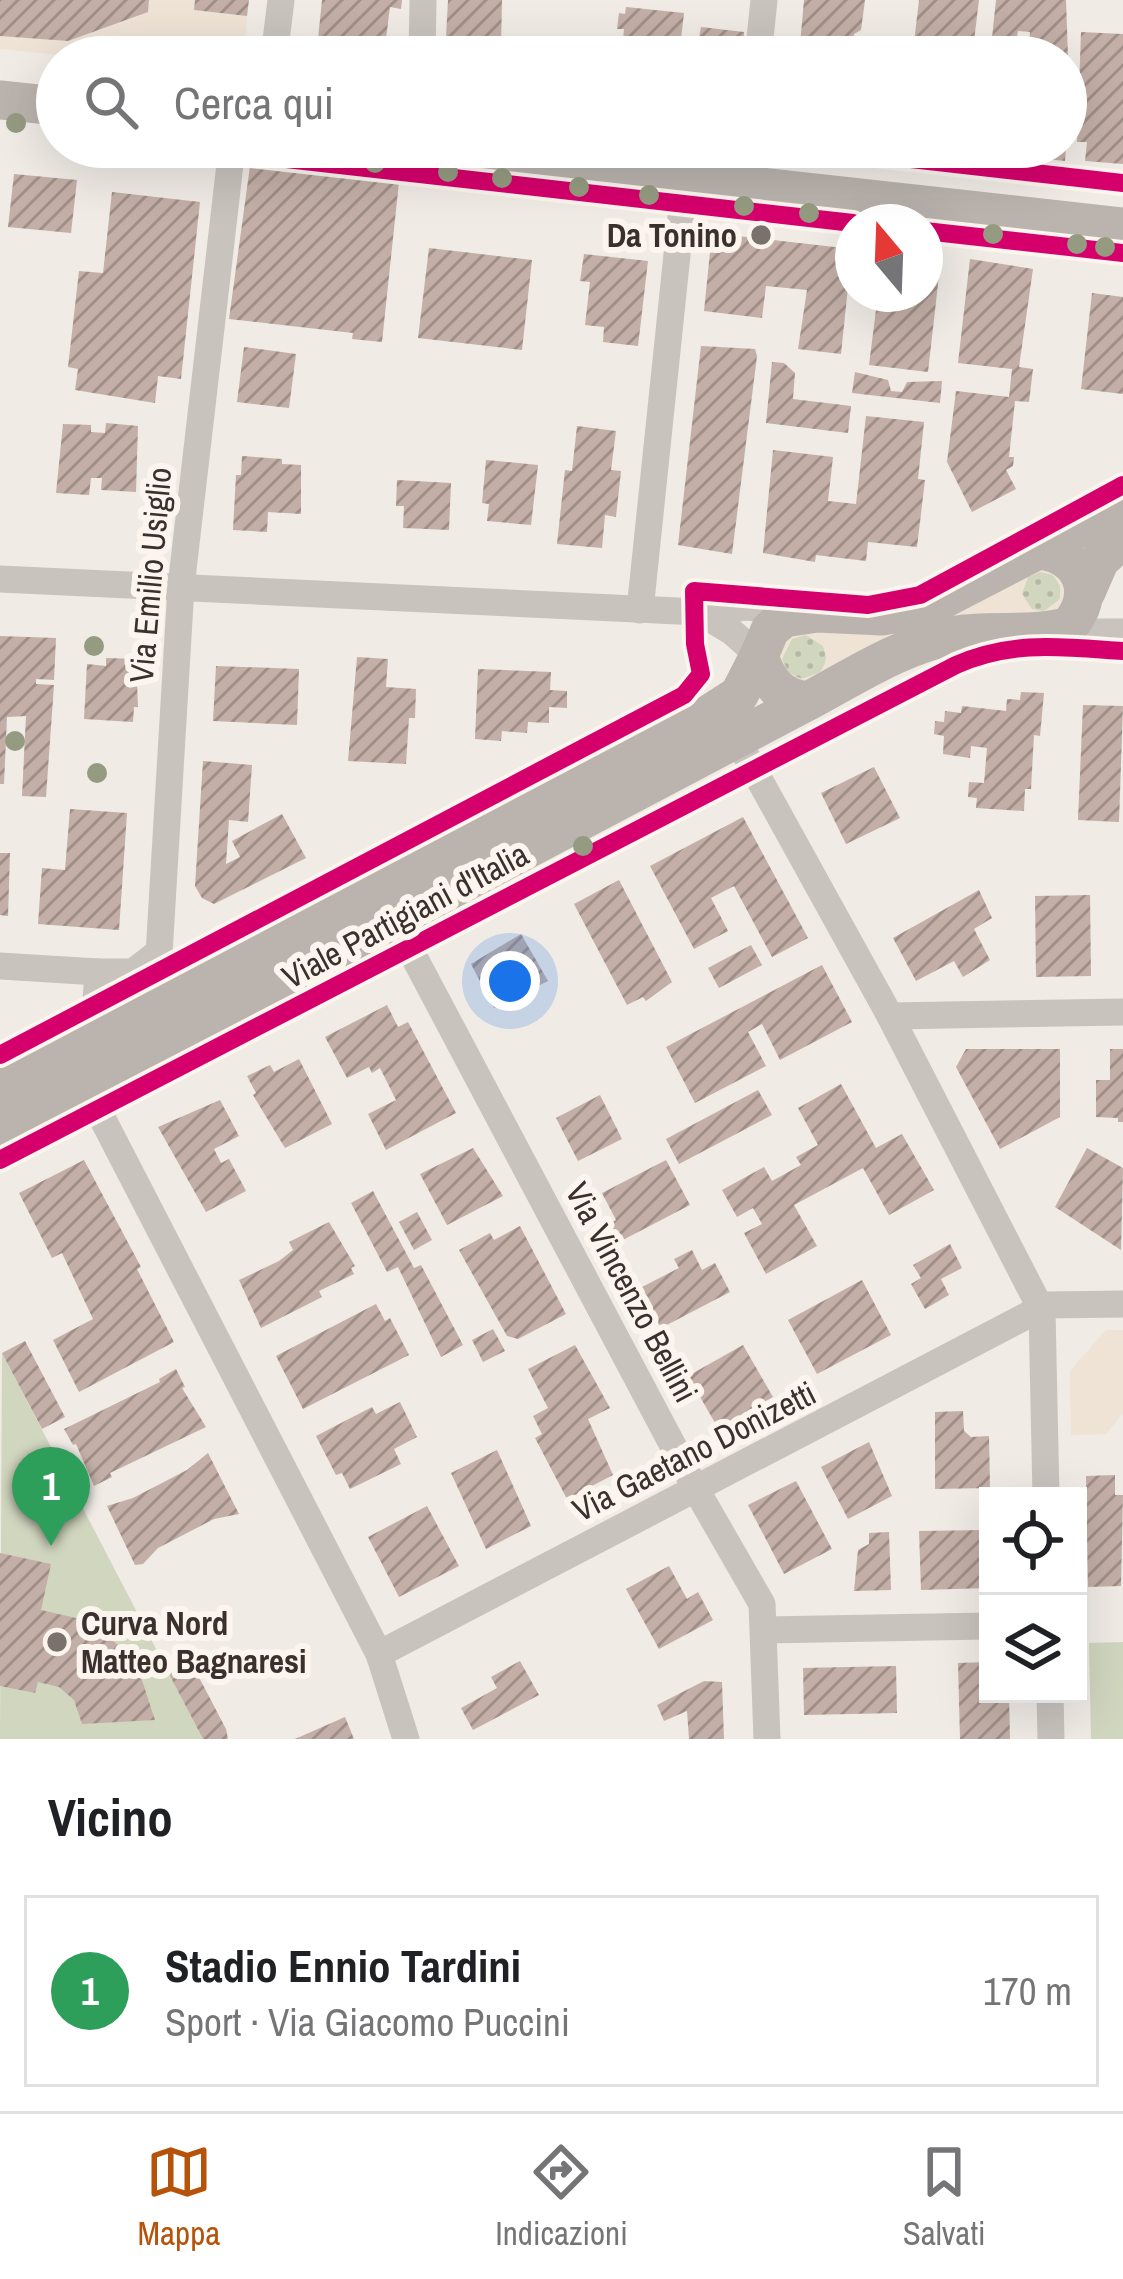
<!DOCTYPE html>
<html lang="it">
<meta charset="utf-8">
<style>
body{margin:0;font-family:"Archivo Narrow",sans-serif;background:#f2f2f2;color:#202124}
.controls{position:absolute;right:36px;bottom:36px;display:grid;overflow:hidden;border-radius:0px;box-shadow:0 12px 48px #0002}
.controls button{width:108px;height:108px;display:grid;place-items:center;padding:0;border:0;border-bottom:3px solid #e0e0e0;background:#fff;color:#202124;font:60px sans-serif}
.compass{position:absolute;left:835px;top:204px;width:108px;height:108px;border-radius:50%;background:#fff;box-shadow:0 12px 48px #0002;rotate:341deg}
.you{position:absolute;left:510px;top:981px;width:42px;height:42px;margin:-30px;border:9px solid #fff;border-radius:50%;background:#1a73e8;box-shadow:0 0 0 18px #1a73e833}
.badge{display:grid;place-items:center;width:78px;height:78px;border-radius:50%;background:#b45309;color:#fff;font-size:39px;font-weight:700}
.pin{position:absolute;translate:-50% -99px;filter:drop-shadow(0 3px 6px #0008)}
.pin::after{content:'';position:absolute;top:63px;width:42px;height:36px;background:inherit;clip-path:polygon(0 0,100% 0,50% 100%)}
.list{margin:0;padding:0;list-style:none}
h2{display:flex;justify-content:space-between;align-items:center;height:156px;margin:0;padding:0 48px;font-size:51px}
h2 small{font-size:39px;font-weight:400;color:#757577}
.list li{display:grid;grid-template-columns:78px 1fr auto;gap:36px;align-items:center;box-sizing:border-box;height:192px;margin:0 24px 24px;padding:0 24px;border:3px solid #e0e0e0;border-radius:0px}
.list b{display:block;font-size:45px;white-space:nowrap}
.list p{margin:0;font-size:39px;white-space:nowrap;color:#757577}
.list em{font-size:39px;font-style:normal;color:#757577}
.icon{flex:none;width:66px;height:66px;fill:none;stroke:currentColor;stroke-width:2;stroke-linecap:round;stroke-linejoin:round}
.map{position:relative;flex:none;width:1123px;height:1739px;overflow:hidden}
.search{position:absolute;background:#fff;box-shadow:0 12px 48px #0002;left:36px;right:36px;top:36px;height:132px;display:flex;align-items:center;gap:30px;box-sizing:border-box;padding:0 42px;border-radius:66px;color:#757577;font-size:45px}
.sheet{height:372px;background:#fff}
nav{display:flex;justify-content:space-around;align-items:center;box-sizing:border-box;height:168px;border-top:3px solid #e0e0e0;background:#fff;font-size:33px;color:#757577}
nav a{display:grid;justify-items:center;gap:6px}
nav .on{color:#b45309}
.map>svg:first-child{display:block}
.grass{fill:url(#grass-dots)}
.garden{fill:#d1d6bf}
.plaza{fill:#eee3d5;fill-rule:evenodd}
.building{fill:url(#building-hatch);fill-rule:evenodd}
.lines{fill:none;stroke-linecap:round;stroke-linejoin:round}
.minor{stroke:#c9c3be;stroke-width:27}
.secondary{stroke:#bab3ae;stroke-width:39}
.cycleway-casing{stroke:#fbf5ee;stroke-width:26}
.cycleway{stroke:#d6006c;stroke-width:18}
.tree{fill:#959b80}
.poi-dot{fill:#7a716c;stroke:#fbf5ee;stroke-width:4.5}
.labels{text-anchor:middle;stroke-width:12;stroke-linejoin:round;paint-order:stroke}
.poi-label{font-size:33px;font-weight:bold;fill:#3b302b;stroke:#fbf5ee;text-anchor:end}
.street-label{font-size:33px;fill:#3b302b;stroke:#fbf5ee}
</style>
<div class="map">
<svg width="1123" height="1739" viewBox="0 0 1123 1739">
<defs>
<pattern id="grass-dots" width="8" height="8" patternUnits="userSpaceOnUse" patternTransform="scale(3)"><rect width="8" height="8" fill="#d1d6bf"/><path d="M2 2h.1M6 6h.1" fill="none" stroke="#b4b8a4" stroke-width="1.8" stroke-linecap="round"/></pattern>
<pattern id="building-hatch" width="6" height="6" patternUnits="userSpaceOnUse" patternTransform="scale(3)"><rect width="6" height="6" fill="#c3afa7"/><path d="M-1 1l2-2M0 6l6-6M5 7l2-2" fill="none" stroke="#a08f88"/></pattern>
</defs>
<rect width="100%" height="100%" fill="#f0ebe5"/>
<g class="grass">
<circle cx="1041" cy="591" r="20"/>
<circle cx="804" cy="657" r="22"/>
</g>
<g class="garden">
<polygon points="2,1353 203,1739 0,1739"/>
<polygon points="1123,1642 1123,1739 1091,1739 1089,1643"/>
</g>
<g class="plaza">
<polygon points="149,0 195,0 194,10 247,16 244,57 84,57 0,49 0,36 68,41 147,12"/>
<path d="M1036 566 1061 574 1066 600 1055 613 809 686 782 675 778 647 791 633ZM1040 572 1053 575 1060 586V599L1044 611 1032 609 1022 594 1028 577ZM806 635 823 646 827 660 821 672 801 679 788 672 782 659 792 639Z"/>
<polygon points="1106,1330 1123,1330 1123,1413 1106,1434 1071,1435 1070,1371"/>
</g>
<g class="building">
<polygon points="0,0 149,0 148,12 68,41 0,36"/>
<polygon points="195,0 249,0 247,16 194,10"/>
<polygon points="322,0 402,0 401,9 390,7 384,54 350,49 351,42 318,39"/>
<polygon points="448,0 502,0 501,45 495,44 495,57 445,57"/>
<polygon points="804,0 865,0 861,30 854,34 852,51 859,57 799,56"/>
<polygon points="919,0 979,0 972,57 919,57 913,51"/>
<path d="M996 0H1066L1068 57H990ZM1018 31 1030 32 1029 45 1016 43Z"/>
<polygon points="626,7 684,13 679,57 621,57 624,29 617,29 619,13 625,14"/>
<polygon points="701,27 744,32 745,57 695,57"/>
<polygon points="1081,32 1123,34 1123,164 1085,161 1087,142 1077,142"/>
<polygon points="1004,147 1066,147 1065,161 1003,154"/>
<polygon points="250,166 399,182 382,342 352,339 353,333 229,319"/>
<polygon points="14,174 77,180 71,233 8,227"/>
<polygon points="112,192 200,202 181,379 158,376 155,403 75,390 78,369 68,367 79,271 103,273"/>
<polygon points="712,233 852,249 841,354 798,349 807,290 766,286 762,318 704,311"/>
<polygon points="429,248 532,260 522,350 418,338"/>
<polygon points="584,254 648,261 638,346 603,342 604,327 585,325 590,282 580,281"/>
<polygon points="925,256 941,258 928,372 869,365 878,294 925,294"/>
<polygon points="970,259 1033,269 1019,367 1033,369 1029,402 1015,401 1009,457 1014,457 1013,466 1006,470 1016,489 972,512 947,462 956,391 1009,397 1012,369 958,363"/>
<polygon points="1092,293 1123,297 1123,394 1081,389"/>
<polygon points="701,346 755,349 757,356 732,554 678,545"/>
<polygon points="244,347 296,354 289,408 237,402"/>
<polygon points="772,362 784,363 795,373 793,399 851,406 848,433 766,423"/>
<polygon points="855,372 888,380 891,391 902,392 907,382 942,381 940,403 852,393"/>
<polygon points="866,416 924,422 918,479 925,480 917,547 868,542 866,561 816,555 815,562 763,553 773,450 833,457 828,501 856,504"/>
<polygon points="106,423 138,426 136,492 101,490 102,478 91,478 89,495 56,493 63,424 91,425 91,432 105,433"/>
<polygon points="577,426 616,431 611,470 621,471 616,517 605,515 602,548 557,544 565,470 572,471"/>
<polygon points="242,456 282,459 282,464 301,465 301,514 268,512 267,532 233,530 236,475 241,475"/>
<polygon points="486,460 538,465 531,525 487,521 489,504 482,503"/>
<polygon points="397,480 451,483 449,530 403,528 404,506 396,506"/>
<polygon points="0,636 56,638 54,680 36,679 36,684 54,685 46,797 22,796 26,716 7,717 4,784 0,784"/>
<polygon points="357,657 388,659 386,687 416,689 415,718 409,718 406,764 348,761"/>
<polygon points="106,658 136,659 138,707 134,707 133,722 84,719 87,664 106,666"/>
<polygon points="216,666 299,669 297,725 213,721"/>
<polygon points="478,669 551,672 550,690 567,691 567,708 549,707 549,723 528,722 527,733 502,731 501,741 475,739"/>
<polygon points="1021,692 1044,693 1040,736 1034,735 1031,789 1025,789 1024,811 976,808 977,798 968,797 969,782 984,783 987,748 971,746 970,758 943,754 944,736 934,734 935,721 944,722 945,711 961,713 962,706 1006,711 1007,699 1020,700"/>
<polygon points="1083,705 1123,706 1119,822 1078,820"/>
<polygon points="203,761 252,765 248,822 229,820 226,864 240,857 232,841 282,814 306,858 214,904 202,898 195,886"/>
<polygon points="874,767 900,818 846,844 821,793"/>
<polygon points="70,809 127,813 119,930 38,924 42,868 65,870"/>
<polygon points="743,817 808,938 772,957 734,886 711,898 728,931 694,949 650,866"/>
<polygon points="0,853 10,853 8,916 0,915"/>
<polygon points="619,880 672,982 646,1001 643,997 627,1005 574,904"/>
<polygon points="979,890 992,918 974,929 990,960 963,977 954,961 916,981 893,938"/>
<polygon points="1090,895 1091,976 1036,977 1035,896"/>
<polygon points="521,934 548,981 494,1008 471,964"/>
<polygon points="751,945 762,965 719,988 708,968"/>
<polygon points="822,965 852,1022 780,1060 762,1024 748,1032 766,1066 695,1103 666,1047"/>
<polygon points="387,1005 398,1027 408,1022 456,1113 386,1150 368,1114 396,1100 380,1068 372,1073 369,1067 347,1078 325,1037"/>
<polygon points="966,1049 1060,1049 1060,1117 1000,1149 956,1067"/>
<polygon points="1110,1049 1123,1049 1123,1122 1118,1122 1118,1118 1096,1117 1096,1080 1110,1080"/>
<polygon points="299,1059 332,1124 285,1148 253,1095 256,1093 247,1076 270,1065 274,1072"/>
<polygon points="841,1084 876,1148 902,1134 934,1190 889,1215 863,1168 794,1205 817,1246 766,1274 744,1233 762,1224 753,1208 737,1217 722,1190 764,1167 772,1181 801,1165 796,1157 818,1145 798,1108"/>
<polygon points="758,1090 772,1115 679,1164 666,1139"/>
<polygon points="600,1095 622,1139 578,1161 556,1118"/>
<polygon points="220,1100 239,1136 214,1149 221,1163 229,1159 246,1191 206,1212 158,1127"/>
<polygon points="473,1148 503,1196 447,1225 420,1174"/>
<polygon points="1087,1148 1123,1168 1121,1250 1055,1207"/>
<polygon points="84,1160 141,1267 137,1269 174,1342 79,1392 53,1340 93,1319 62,1253 52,1258 19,1193"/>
<polygon points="666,1160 690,1205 617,1243 607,1225 616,1220 602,1193"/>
<polygon points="373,1191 414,1268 421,1265 463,1345 441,1357 398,1267 387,1272 351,1203"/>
<polygon points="417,1212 432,1240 414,1250 399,1222"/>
<polygon points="329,1222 355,1266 351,1268 354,1274 319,1291 322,1297 261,1328 239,1280 279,1261 293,1250 289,1242"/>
<polygon points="520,1226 566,1314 518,1339 507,1336 459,1250 490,1233 494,1240"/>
<polygon points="950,1244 962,1268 941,1279 949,1295 925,1309 911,1284 921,1278 913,1265"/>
<polygon points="692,1250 702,1270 715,1263 730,1292 661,1328 640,1288 679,1268 674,1259"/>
<polygon points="862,1280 891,1335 817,1374 788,1320"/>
<polygon points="376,1304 385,1321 390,1318 409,1355 303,1409 276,1356"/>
<polygon points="493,1329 505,1351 483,1362 472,1340"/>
<polygon points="25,1341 65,1417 42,1429 2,1353"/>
<polygon points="575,1345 610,1408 588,1419 613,1475 567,1499 535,1438 542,1434 533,1416 548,1408 528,1369"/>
<polygon points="743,1345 773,1397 718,1428 688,1376"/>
<polygon points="176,1369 185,1387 182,1388 206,1427 110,1473 112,1477 94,1486 76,1444 73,1445 64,1429 160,1382 159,1379"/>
<polygon points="400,1402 417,1437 394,1449 401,1464 350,1489 342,1473 336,1475 316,1436 372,1407 376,1414"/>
<polygon points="963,1411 964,1431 971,1437 989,1436 990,1488 935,1489 935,1412"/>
<polygon points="869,1442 892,1496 848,1519 821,1467"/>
<polygon points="497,1450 531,1526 486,1549 451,1473"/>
<polygon points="208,1453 239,1514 214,1519 158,1548 143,1564 135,1565 107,1506 133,1498 187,1470"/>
<polygon points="1115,1475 1115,1495 1123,1495 1121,1586 1088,1587 1086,1476"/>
<polygon points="796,1481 832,1549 784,1574 748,1505"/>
<polygon points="427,1506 459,1566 399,1597 368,1537"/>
<polygon points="988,1530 988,1588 921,1590 919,1531"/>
<polygon points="889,1532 891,1590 854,1591 858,1550 869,1544 869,1533"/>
<polygon points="0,1553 51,1564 41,1610 93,1622 136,1662 155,1720 82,1724 74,1700 59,1687 38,1682 35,1693 0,1686"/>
<polygon points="669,1566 687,1599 698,1592 713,1620 659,1649 626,1589"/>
<polygon points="520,1661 539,1695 473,1730 461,1708 497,1688 491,1677"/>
<polygon points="191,1662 226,1729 228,1739 203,1739 169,1674"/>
<polygon points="988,1662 988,1694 1009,1694 1010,1739 960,1739 958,1663"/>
<polygon points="896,1666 897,1713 804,1715 803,1668"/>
<polygon points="704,1681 722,1682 724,1739 689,1739 687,1711 664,1721 657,1705"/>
<polygon points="345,1717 354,1739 295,1739"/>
</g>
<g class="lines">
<g class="minor">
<polyline points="274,57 281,0"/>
<polyline points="422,57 423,0"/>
<polyline points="758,57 764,0"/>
<polyline points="744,184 748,147"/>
<polyline points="0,579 699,612"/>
<polyline points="640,610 685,178"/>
<polyline points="1053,632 1123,632"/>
<polyline points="759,656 732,632 699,612 747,607 801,612"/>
<polyline points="738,741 890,1016 1042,1311 1046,1496"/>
<polyline points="387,906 697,1491 762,1604 767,1739"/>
<polyline points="0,966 98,972 93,1042"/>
<polyline points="98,972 133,972 159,952"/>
<polyline points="193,989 158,971 181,587 232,147"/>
<polyline points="890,1016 1123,1012"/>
<polyline points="84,1083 379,1654 406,1739"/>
<polyline points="765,1630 988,1626"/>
<polyline points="379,1654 1047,1305 1123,1304"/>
<polyline points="1050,1694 1051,1739"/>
</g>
<g class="secondary">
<polyline points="0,100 57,106"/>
<polyline points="401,147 1123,227"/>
<path d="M1041 550C1083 557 1097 594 1069 626 1032 637 994 629 956 635 903 644 855 676 808 701 780 698 768 683 759 656L770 630 784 618 817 613 882 616 926 608 1123 506"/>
<polyline points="1086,592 1100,560 1123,539"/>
<polyline points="0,1090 680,733 739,695 759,656"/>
<polyline points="0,1127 808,701"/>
</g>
<defs>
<g id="cycleway">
<polyline points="180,147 853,223"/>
<polyline points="805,147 1123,183"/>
<polyline points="925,231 1123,253"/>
<polyline points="0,1055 684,695 701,674 695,644 694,591 868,605 920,595 1123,485"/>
<path d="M0 1160 956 665C1013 640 1062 647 1123 651"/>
</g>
</defs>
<use href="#cycleway" class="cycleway-casing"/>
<use href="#cycleway" class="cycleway"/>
</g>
<g class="tree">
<circle cx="16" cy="123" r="10"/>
<circle cx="375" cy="163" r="10"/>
<circle cx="448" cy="172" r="10"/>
<circle cx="502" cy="178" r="10"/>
<circle cx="579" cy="187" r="10"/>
<circle cx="649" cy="195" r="10"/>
<circle cx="744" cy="206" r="10"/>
<circle cx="809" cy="213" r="10"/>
<circle cx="993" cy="234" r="10"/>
<circle cx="1077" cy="244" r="10"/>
<circle cx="1105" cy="247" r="10"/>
<circle cx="94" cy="646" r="10"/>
<circle cx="15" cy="741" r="10"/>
<circle cx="97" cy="773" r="10"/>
<circle cx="583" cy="846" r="10"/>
</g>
<g class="poi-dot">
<circle cx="761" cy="235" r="12"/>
<circle cx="57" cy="1642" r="12"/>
</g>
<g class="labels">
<g class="poi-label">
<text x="737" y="247">Da Tonino</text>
<text x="81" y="1635" text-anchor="start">Curva Nord<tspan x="81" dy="38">Matteo Bagnaresi</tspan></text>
</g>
<g class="street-label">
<text transform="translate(150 575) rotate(-85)" y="12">Via Emilio Usiglio</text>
<text transform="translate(405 915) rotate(-28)" y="12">Viale Partigiani d'Italia</text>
<text transform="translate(632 1292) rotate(62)" y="12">Via Vincenzo Bellini</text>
<text transform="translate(694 1451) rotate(-27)" y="12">Via Gaetano Donizetti</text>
</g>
</g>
</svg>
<div class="controls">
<button><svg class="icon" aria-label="locate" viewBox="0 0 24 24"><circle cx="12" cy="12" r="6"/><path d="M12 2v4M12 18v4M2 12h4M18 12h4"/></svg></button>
<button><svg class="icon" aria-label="layers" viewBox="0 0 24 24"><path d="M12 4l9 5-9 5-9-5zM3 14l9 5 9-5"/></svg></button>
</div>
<svg class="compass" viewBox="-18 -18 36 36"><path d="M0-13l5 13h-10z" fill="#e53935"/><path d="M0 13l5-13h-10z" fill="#757577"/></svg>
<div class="you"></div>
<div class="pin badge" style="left:51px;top:1546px;background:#2e9e5b">1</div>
<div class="search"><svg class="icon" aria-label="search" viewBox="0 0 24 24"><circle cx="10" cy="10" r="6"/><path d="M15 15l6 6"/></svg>Cerca qui</div>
</div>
<section class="sheet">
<h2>Vicino<small></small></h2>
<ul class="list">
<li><span class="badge" style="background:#2e9e5b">1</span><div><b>Stadio Ennio Tardini</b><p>Sport · Via Giacomo Puccini</p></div><em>170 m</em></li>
</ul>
</section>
<nav>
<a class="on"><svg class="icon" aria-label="map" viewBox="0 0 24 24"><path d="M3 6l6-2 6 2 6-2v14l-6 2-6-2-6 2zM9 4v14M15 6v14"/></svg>Mappa</a>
<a><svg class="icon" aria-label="directions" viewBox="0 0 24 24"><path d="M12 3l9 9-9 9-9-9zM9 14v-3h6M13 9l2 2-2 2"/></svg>Indicazioni</a>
<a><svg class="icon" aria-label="saved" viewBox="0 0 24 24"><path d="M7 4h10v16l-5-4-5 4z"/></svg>Salvati</a>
</nav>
